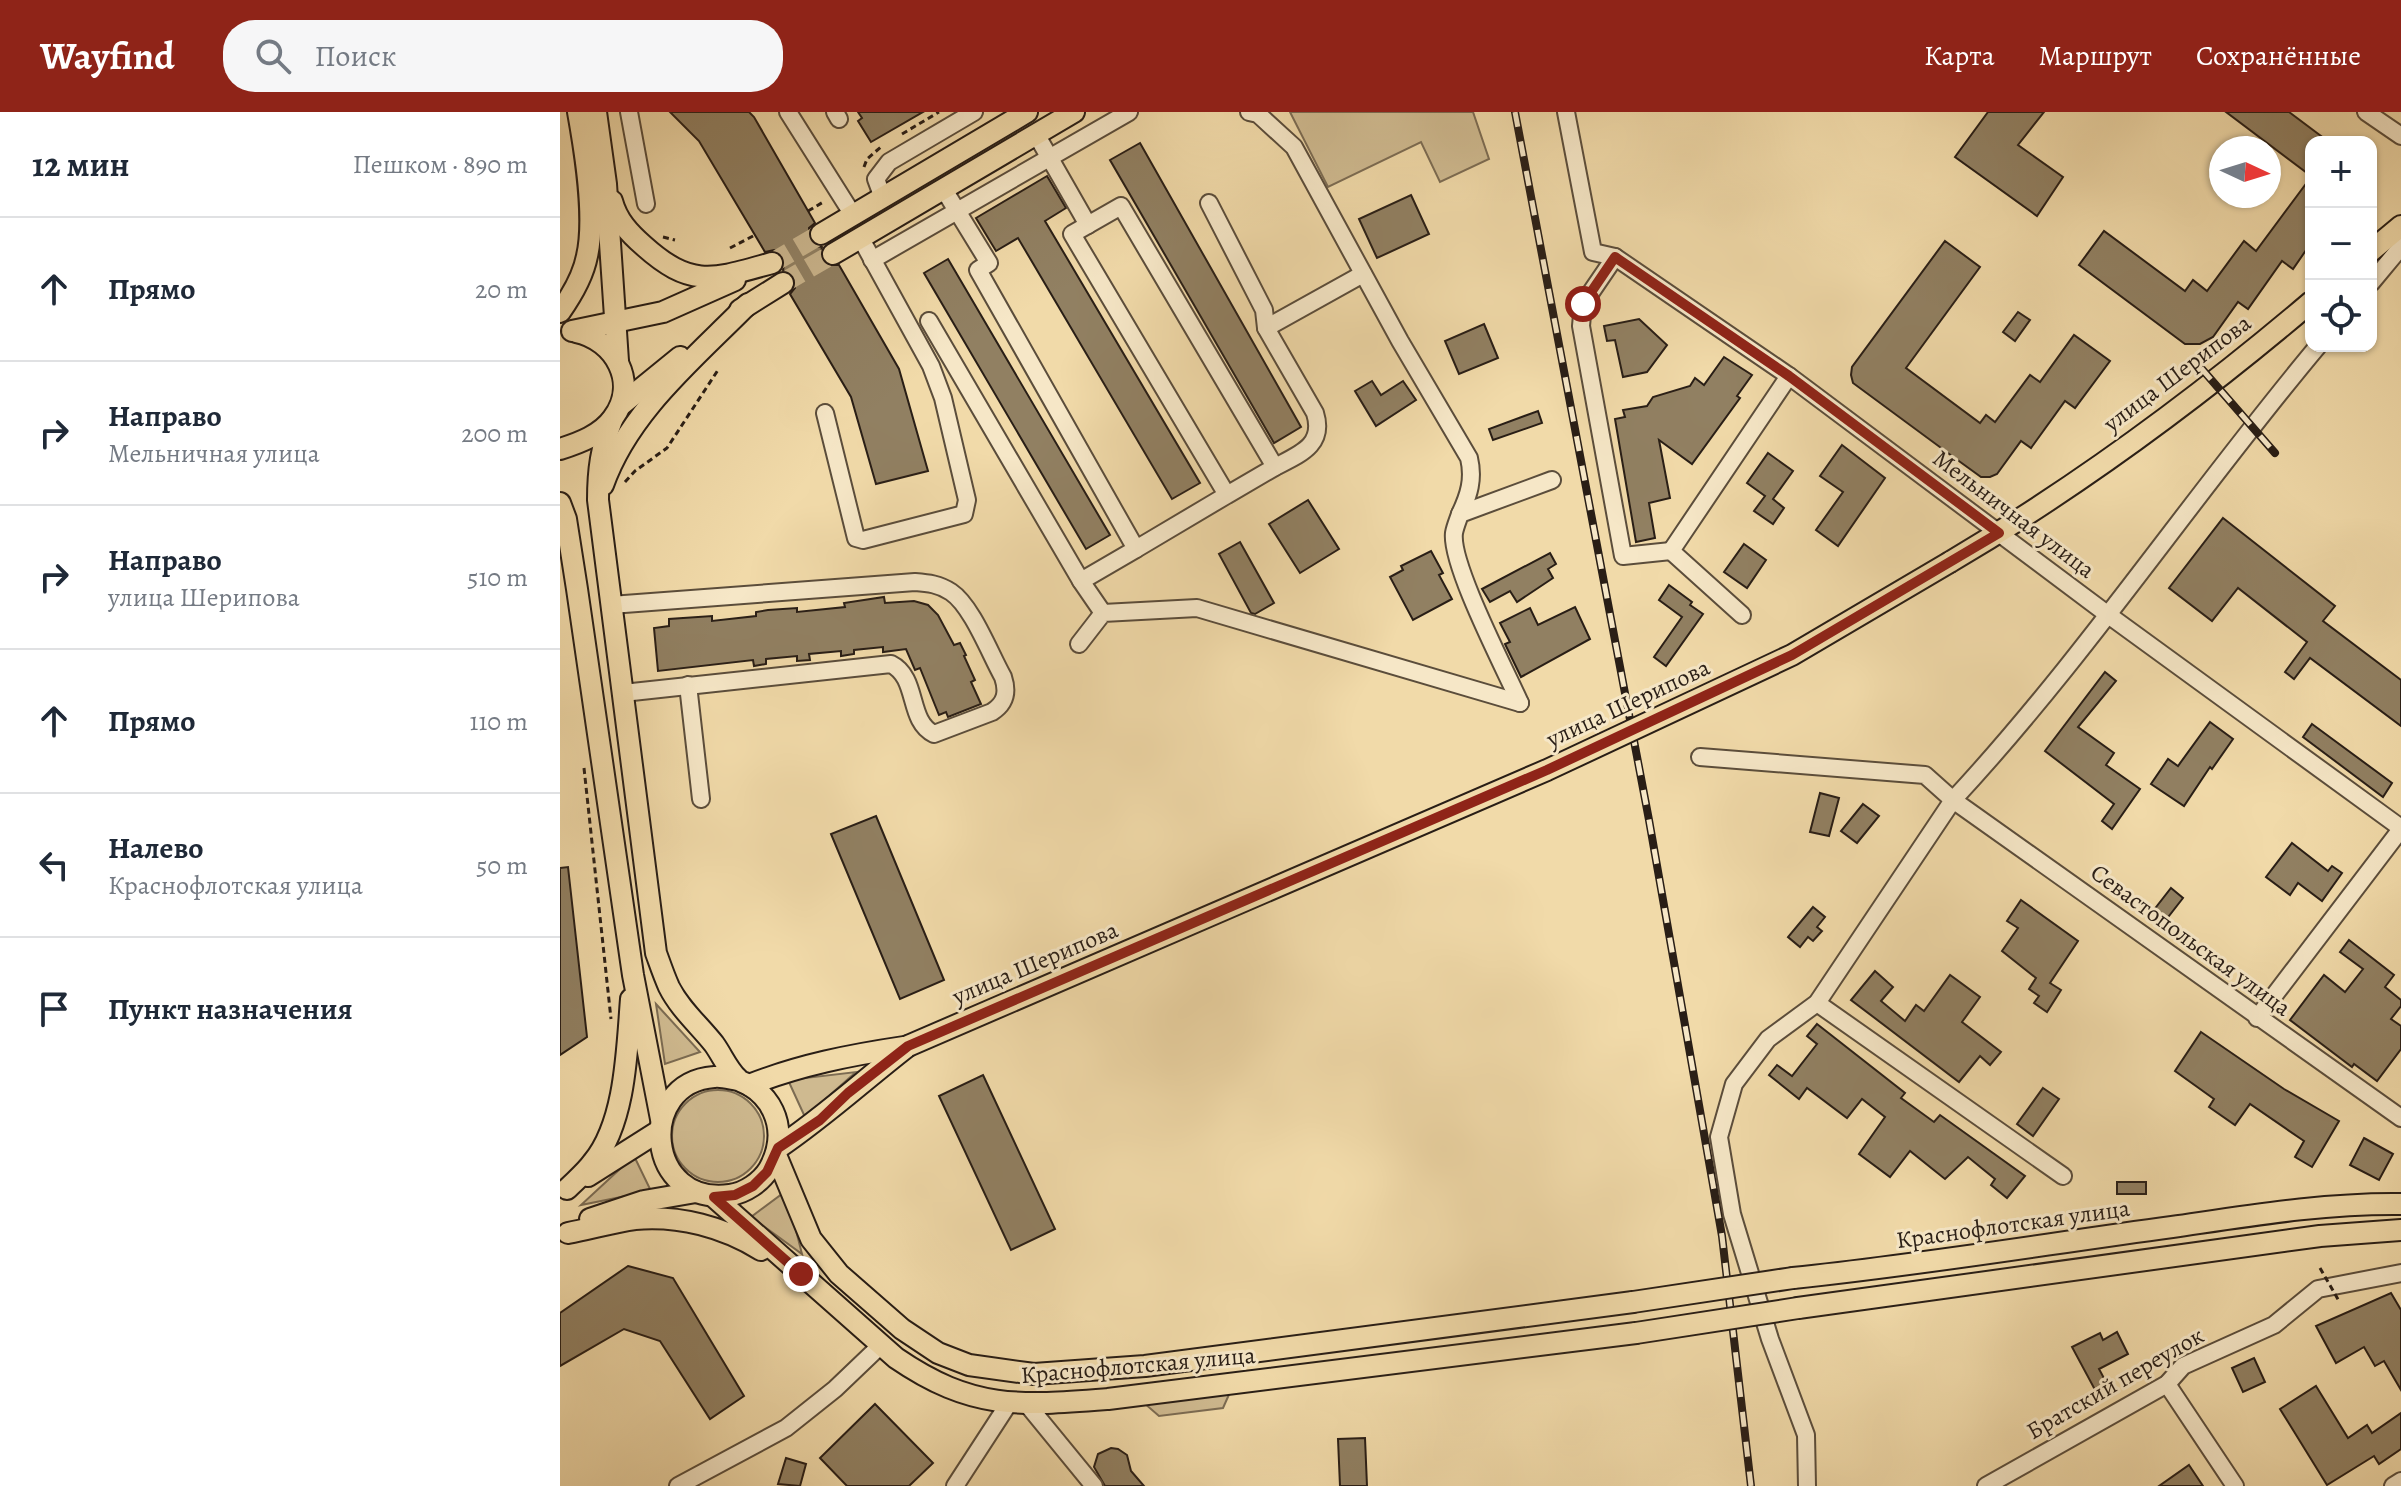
<!DOCTYPE html>
<html lang="ru">
<meta charset="utf-8">
<style>
body{margin:0;font-family:Alegreya,serif;background:#f6f6f7;color:#1f2937}
.controls{position:absolute;right:24px;top:24px;display:grid;overflow:hidden;border-radius:16px;box-shadow:0 2px 6px #0004}
.controls button{width:72px;height:72px;display:grid;place-items:center;padding:0;border:0;border-bottom:2px solid #e0e1e3;background:#fff;color:#1f2937;font:40px sans-serif}
.compass{position:absolute;left:1649px;top:24px;width:72px;height:72px;border-radius:50%;background:#fff;box-shadow:0 2px 6px #0004;rotate:94deg}
.stop{position:absolute;width:24px;height:24px;margin:-18px;border:6px solid #8f2418;border-radius:50%;background:#fff}
.stop.end{background:#8f2418;border-color:#fff;box-shadow:0 2px 8px #0008}
.list{margin:0;padding:0;list-style:none}
h2{display:flex;justify-content:space-between;align-items:center;height:104px;margin:0;padding:0 32px;font-size:34px}
h2 small{font-size:26px;font-weight:400;color:#747a83}
.list li{display:grid;grid-template-columns:52px 1fr auto;gap:24px;align-items:center;box-sizing:border-box;height:144px;padding:0 32px;border-top:2px solid #e0e1e3}
.list b{display:block;font-size:30px;white-space:nowrap}
.list p{margin:0;font-size:26px;white-space:nowrap;color:#747a83}
.list em{font-size:26px;font-style:normal;color:#747a83}
.icon{flex:none;width:44px;height:44px;fill:none;stroke:currentColor;stroke-width:2;stroke-linecap:round;stroke-linejoin:round}
.map{position:relative;flex:none;width:1841px;height:1374px;overflow:hidden}
header{display:flex;align-items:center;gap:48px;box-sizing:border-box;height:112px;padding:0 40px;background:#8f2418;color:#fff}
header strong{font-size:38px}
nav{display:flex;gap:44px;margin-inline-start:auto;font-size:28px}
.search{width:560px;height:72px;background:#f6f6f7;display:flex;align-items:center;gap:20px;box-sizing:border-box;padding:0 28px;border-radius:32px;color:#747a83;font-size:30px}
main{display:flex}
aside{flex:1;background:#fff}
.map>svg:first-child{display:block}
.green{fill:#cfba90;stroke:#7c6c53;stroke-width:2}
.building{fill:#918062;stroke:#291e16;stroke-width:2}
.lines{fill:none;stroke-linecap:round;stroke-linejoin:round}
.major-tunnel{stroke:#c9b48c;stroke-width:20;stroke-dasharray:20 10;stroke-linecap:butt}
.minor-casing{stroke:#5b4d3b;stroke-width:20}
.major-casing{stroke:#291e16;stroke-width:24}
.path{stroke:#291e16;stroke-width:3;stroke-dasharray:6 4;stroke-linecap:butt}
.minor{stroke:#f6e7c7;stroke-width:16}
.major{stroke:#f1daa9;stroke-width:20}
.rail-casing{stroke:#291e16;stroke-width:8}
.rail{stroke:#f6e7c7;stroke-width:5;stroke-dasharray:15;stroke-linecap:butt}
.major-bridge-casing{stroke:#291e16;stroke-width:24;stroke-linecap:butt}
.path-bridge{stroke:#291e16;stroke-width:3;stroke-dasharray:6 4;stroke-linecap:butt}
.major-bridge{stroke:#f1daa9;stroke-width:20}
.route{stroke:#8f2418;stroke-width:10}
.labels{text-anchor:middle;stroke-width:6;stroke-linejoin:round;paint-order:stroke}
.street-label{font-size:24px;fill:#291e16;stroke:#f6e7c7}
</style>
<header>
<strong>Wayfind</strong>
<div class="search"><svg class="icon" aria-label="search" viewBox="0 0 24 24"><circle cx="10" cy="10" r="6"/><path d="M15 15l6 6"/></svg>Поиск</div>
<nav><a>Карта</a><a>Маршрут</a><a>Сохранённые</a></nav>
</header>
<main>
<aside>
<h2>12 мин<small>Пешком · 890 m</small></h2>
<ul class="list">
<li><svg class="icon" aria-label="ahead" viewBox="0 0 24 24"><path d="M12 20V5M6 11l6-6 6 6"/></svg><div><b>Прямо</b></div><em>20 m</em></li>
<li><svg class="icon" aria-label="right" viewBox="0 0 24 24"><path d="M7 20v-9h11M14 6l5 5-5 5"/></svg><div><b>Направо</b><p>Мельничная улица</p></div><em>200 m</em></li>
<li><svg class="icon" aria-label="right" viewBox="0 0 24 24"><path d="M7 20v-9h11M14 6l5 5-5 5"/></svg><div><b>Направо</b><p>улица Шерипова</p></div><em>510 m</em></li>
<li><svg class="icon" aria-label="ahead" viewBox="0 0 24 24"><path d="M12 20V5M6 11l6-6 6 6"/></svg><div><b>Прямо</b></div><em>110 m</em></li>
<li><svg class="icon" aria-label="left" viewBox="0 0 24 24"><path d="M17 20v-9H6M10 6l-5 5 5 5"/></svg><div><b>Налево</b><p>Краснофлотская улица</p></div><em>50 m</em></li>
<li><svg class="icon" aria-label="arrive" viewBox="0 0 24 24"><path d="M6 21V4h12l-3 4 3 4H6"/></svg><div><b>Пункт назначения</b></div></li>
</ul>
</aside>
<div class="map">
<svg width="1841" height="1374" viewBox="0 0 1841 1374">
<rect width="100%" height="100%" fill="#f1daa9"/>
<filter id="stains"><feTurbulence type="fractalNoise" baseFrequency=".0025" numOctaves="4"/><feColorMatrix values="0 0 0 0 .2 0 0 0 0 .09 0 0 0 0 .02 0 0 0 .5 -.17"/></filter>
<radialGradient id="worn" r=".72"><stop offset=".6" stop-color="#630" stop-opacity="0"/><stop offset="1" stop-color="#630" stop-opacity=".3"/></radialGradient>
<g class="green">
<polygon points="730,0 913,0 929,47 880,70 861,30 768,75"/>
<polygon points="96,892 140,940 105,952"/>
<polygon points="296,960 245,1005 228,968"/>
<circle cx="158" cy="1024" r="46"/>
<polygon points="74,1044 91,1079 21,1093"/>
<polygon points="226,1079 242,1142 191,1105"/>
<polygon points="671,1278 663,1296 599,1304 584,1291"/>
</g>
<g class="building">
<polygon points="110,0 189,0 194,5 255,111 249,116 250,128 255,134 262,135 260,143 266,153 279,153 339,257 368,359 316,372 291,285 230,182 235,176 234,165 223,158 225,148 220,141 214,138 205,140 139,29"/>
<polygon points="298,0 363,0 311,30 298,9 302,6"/>
<polygon points="1428,0 1484,0 1458,33 1503,65 1477,104 1395,45"/>
<polygon points="1666,0 1729,0 1769,30 1751,30 1751,64"/>
<polygon points="580,31 741,315 714,331 550,48"/>
<polygon points="487,64 506,96 485,109 640,371 612,387 458,126 436,139 416,106"/>
<polygon points="1751,65 1751,131 1733,157 1722,149 1688,197 1678,190 1653,225 1640,232 1625,232 1519,153 1544,119 1625,179 1633,168 1647,179 1684,129 1696,139"/>
<polygon points="851,83 869,122 817,146 799,107"/>
<polygon points="1385,129 1420,155 1346,256 1420,311 1426,303 1435,310 1470,263 1480,270 1514,223 1550,249 1515,296 1505,289 1471,336 1461,329 1437,362 1430,365 1421,365 1392,344 1293,271 1291,263 1292,255"/>
<polygon points="388,147 550,423 526,437 364,161"/>
<polygon points="1458,200 1470,208 1455,229 1443,220"/>
<polygon points="1079,207 1107,233 1087,260 1063,265 1055,228 1047,229 1044,214"/>
<polygon points="924,212 938,246 899,262 885,229"/>
<polygon points="1164,245 1192,263 1177,284 1180,286 1132,352 1099,328 1110,386 1089,391 1095,426 1076,430 1055,307 1065,305 1063,298 1087,294 1093,285 1130,274 1135,266 1144,273"/>
<polygon points="812,269 821,283 843,269 856,288 816,314 795,279"/>
<polygon points="978,299 982,311 933,328 929,317"/>
<polygon points="1282,333 1325,366 1278,434 1256,418 1283,380 1260,364"/>
<polygon points="1208,341 1233,359 1213,387 1224,396 1213,412 1194,399 1205,384 1187,371"/>
<polygon points="748,388 779,437 740,461 709,412"/>
<polygon points="1663,406 1775,494 1763,509 1841,568 1841,614 1750,546 1734,567 1725,560 1747,530 1678,476 1652,509 1609,476"/>
<polygon points="680,430 714,491 695,502 691,501 659,442"/>
<polygon points="1184,432 1206,448 1187,476 1164,460"/>
<polygon points="871,439 883,461 879,463 892,487 853,508 830,465 843,458 841,454"/>
<polygon points="990,441 996,452 988,457 993,466 957,490 950,479 930,490 922,477"/>
<polygon points="1109,473 1132,490 1130,493 1143,502 1106,554 1094,545 1122,505 1099,488"/>
<polygon points="324,485 325,491 354,489 368,493 378,503 394,533 400,531 406,543 404,544 415,568 411,570 421,592 388,605 386,600 379,603 360,556 355,558 346,537 323,540 323,535 294,538 294,542 281,544 281,539 249,542 250,548 237,549 237,544 206,547 206,552 194,554 193,548 98,559 94,516 109,514 109,507 152,504 152,509 196,504 196,500 208,498 237,496 237,500 285,495 284,491"/>
<polygon points="1015,495 1030,527 961,565 945,532 950,530 940,511 970,496 978,513"/>
<polygon points="1545,560 1556,569 1518,615 1554,641 1546,653 1580,677 1552,717 1542,709 1554,692 1485,639"/>
<polygon points="1650,610 1673,627 1652,657 1650,655 1624,694 1591,672 1608,647 1618,654"/>
<polygon points="1752,612 1832,671 1823,685 1743,625"/>
<polygon points="1260,681 1279,686 1269,724 1250,720"/>
<polygon points="1303,692 1319,704 1297,731 1281,719"/>
<polygon points="316,704 384,868 340,887 271,722"/>
<polygon points="1732,731 1768,759 1772,754 1782,761 1762,789 1738,771 1730,783 1706,765"/>
<polygon points="8,755 27,925 0,943 0,756"/>
<polygon points="1611,776 1623,786 1605,809 1593,799"/>
<polygon points="1461,788 1518,829 1490,871 1501,878 1487,900 1474,891 1479,884 1469,877 1476,866 1442,839 1458,816 1447,809"/>
<polygon points="1253,795 1265,805 1257,815 1262,819 1253,829 1248,825 1240,835 1228,825"/>
<polygon points="1789,828 1834,863 1825,875 1841,888 1841,894 1831,907 1841,914 1841,937 1817,969 1794,952 1792,955 1730,908 1764,863 1785,880 1803,857 1780,840"/>
<polygon points="1315,859 1333,875 1321,889 1345,909 1356,893 1364,899 1390,863 1420,885 1402,910 1441,940 1430,953 1420,944 1399,970 1291,888"/>
<polygon points="1257,912 1345,981 1341,986 1374,1010 1380,1003 1465,1064 1447,1086 1431,1073 1435,1067 1408,1045 1385,1067 1350,1039 1330,1065 1299,1042 1325,1005 1302,987 1287,1006 1247,976 1239,987 1209,963 1217,953 1232,964 1257,932 1247,924"/>
<polygon points="1641,920 1724,977 1779,1009 1752,1055 1735,1045 1744,1029 1690,992 1675,1013 1649,995 1654,987 1615,959"/>
<polygon points="423,963 495,1117 451,1138 379,984"/>
<polygon points="1483,976 1499,987 1473,1024 1457,1012"/>
<polygon points="1804,1026 1833,1042 1819,1068 1790,1053"/>
<rect x="1557" y="1070" width="29" height="12"/>
<polygon points="68,1154 113,1166 184,1284 150,1307 100,1229 64,1217 0,1254 0,1201"/>
<polygon points="1831,1181 1841,1198 1841,1278 1824,1249 1815,1254 1804,1235 1776,1251 1756,1214"/>
<polygon points="1557,1220 1568,1242 1539,1257 1553,1283 1541,1289 1512,1235 1540,1221 1543,1228"/>
<polygon points="1694,1246 1705,1270 1683,1280 1672,1256"/>
<polygon points="1756,1274 1788,1326 1807,1313 1812,1321 1841,1301 1841,1337 1819,1352 1814,1344 1767,1373 1720,1297"/>
<polygon points="315,1292 373,1351 349,1374 287,1374 260,1346"/>
<polygon points="805,1326 807,1374 780,1374 778,1327"/>
<polygon points="551,1336 558,1337 567,1343 571,1359 584,1374 545,1374 534,1355 538,1342"/>
<polygon points="226,1346 246,1352 240,1374 218,1372"/>
<polygon points="1629,1353 1643,1374 1599,1374"/>
</g>
<g class="lines">
<g class="major-tunnel">
<polyline points="212,151 261,122"/>
<polyline points="223,171 273,142"/>
</g>
<defs>
<g id="minor">
<polyline points="69,0 86,92"/>
<polyline points="228,0 293,103"/>
<polyline points="275,0 279,7"/>
<path d="M689 0 698 2 734 35 840 229 909 346C914 367 909 383 900 402"/>
<polyline points="1006,0 1033,140 1055,145 1229,264 1547,502 1841,716"/>
<polyline points="1806,0 1841,24"/>
<polyline points="476,22 528,113"/>
<polyline points="383,76 429,151 418,158 576,437 521,469"/>
<polyline points="323,86 316,67 329,50 414,0"/>
<path d="M649 91 704 198 706 216 755 301C765 333 740 342 715 355"/>
<polyline points="1055,145 1023,192 1021,214 1063,444 1111,439"/>
<polyline points="312,148 569,0"/>
<polyline points="1811,171 1841,135"/>
<polyline points="369,209 521,469 543,501"/>
<polyline points="706,216 803,162"/>
<polyline points="265,301 296,426 303,428 404,402 407,388 383,286 371,254 300,125"/>
<polyline points="576,437 667,383 512,122 561,94 715,355 667,383"/>
<path d="M51 493 355 470C368 471 379 472 391 480 412 494 430 542 443 565 448 580 446 591 432 600L374 622C347 609 359 566 331 552L63 581"/>
<polyline points="1182,503 1111,439 1229,264"/>
<polyline points="519,532 543,501 637,496 960,591"/>
<polyline points="128,573 141,687"/>
<path d="M960 591C945 557 890 452 894 421 895 415 898 408 900 402L992 368"/>
<path d="M1140 645 1365 663 1393 688C1525 546 1633 383 1758 234"/>
<polyline points="1257,891 1503,1064"/>
<polyline points="1697,906 1841,717"/>
<polyline points="1607,1272 1675,1374"/>
<polyline points="466,1291 534,1374"/>
<polyline points="118,1374 226,1316 275,1277 320,1234"/>
<polyline points="395,1374 449,1291"/>
<polyline points="1247,1374 1246,1323 1210,1227 1172,1102 1159,1025 1174,972 1208,927 1257,891 1393,688 1841,1006"/>
<polyline points="1426,1374 1607,1272 1623,1254 1714,1213 1758,1177 1841,1161"/>
<polyline points="1833,1374 1841,1369"/>
</g>
<g id="major">
<polyline points="36,0 46,72 58,249"/>
<path d="M52 89C57 108 69 121 84 134 132 177 154 167 212 151"/>
<polyline points="261,122 467,0"/>
<polyline points="1811,139 1841,114"/>
<polyline points="273,142 514,0"/>
<polyline points="180,198 223,171"/>
<path d="M0 200C12 183 23 165 27 144 36 105 25 39 18 0"/>
<polyline points="12,219 103,200 175,168"/>
<polyline points="61,293 120,245"/>
<path d="M52 308C41 336 38 358 38 388L96 841C100 852 104 864 109 875 120 897 139 913 154 932 162 943 168 958 178 967 180 970 186 971 189 973 199 979 208 988 213 999 222 1018 219 1039 209 1057 201 1070 185 1081 170 1083 86 1095 75 971 154 965 162 964 171 967 178 968"/>
<path d="M0 337C19 331 41 323 53 306 79 271 55 228 16 220"/>
<path d="M43 373C69 299 135 246 188 192"/>
<polyline points="0,391 6,407 17,477 73,863 101,1007"/>
<path d="M1390 450C1517 375 1638 286 1751 190"/>
<path d="M189 973C240 953 290 943 344 935"/>
<path d="M218 1036C264 1005 304 968 348 934"/>
<polyline points="216,1043 251,1127 279,1162 342,1217 378,1241 409,1253 474,1262 585,1254 1073,1190"/>
<polyline points="28,1064 99,1019"/>
<path d="M7 1077C16 1068 26 1060 33 1050 66 1010 67 936 71 887"/>
<path d="M154 1085 336 1246C412 1298 459 1294 548 1287L1076 1221"/>
<polyline points="30,1107 84,1089 136,1080"/>
<path d="M8 1121C30 1117 53 1110 75 1107 119 1103 164 1115 201 1138"/>
<path d="M1233 1166C1360 1153 1486 1132 1612 1115 1688 1104 1764 1091 1841 1092"/>
<polyline points="1238,1196 1760,1124 1841,1118"/>
</g>
</defs>
<use href="#minor" class="minor-casing"/>
<use href="#major" class="major-casing"/>
<g class="path">
<polyline points="342,22 379,0"/>
<polyline points="304,55 307,47 322,34"/>
<polyline points="248,99 265,89"/>
<polyline points="103,125 115,128"/>
<polyline points="170,136 195,123"/>
<polyline points="65,370 75,359 107,336 158,258"/>
<polyline points="24,656 51,907"/>
</g>
<use href="#minor" class="minor"/>
<use href="#major" class="major"/>
<defs>
<g id="rail">
<polyline points="955,0 1089,708 1162,1124 1191,1374"/>
<polyline points="1641,256 1715,341"/>
</g>
</defs>
<use href="#rail" class="rail-casing"/>
<use href="#rail" class="rail"/>
<defs>
<g id="major-bridge">
<polyline points="348,934 987,658 1232,543 1390,450"/>
<polyline points="1073,1190 1233,1166"/>
<polyline points="1076,1221 1238,1196"/>
</g>
</defs>
<use href="#major-bridge" class="major-bridge-casing"/>
<polyline class="path-bridge" points="1760,1156 1779,1189"/>
<use href="#major-bridge" class="major-bridge"/>
</g>
<g class="lines">
<polyline class="route" points="241,1162 154,1085 175,1083 193,1074 207,1060 218,1036 260,1008 288,981 348,934 987,658 1232,543 1439,421 1229,264 1055,145 1023,192"/>
</g>
<g class="labels">
<g class="street-label">
<text transform="translate(1617 261) rotate(-37)" y="8">улица Шерипова</text>
<text transform="translate(1454 402) rotate(37)" y="8">Мельничная улица</text>
<text transform="translate(1068 591) rotate(-25)" y="8">улица Шерипова</text>
<text transform="translate(1631 828) rotate(36)" y="8">Севастопольская улица</text>
<text transform="translate(475 851) rotate(-23)" y="8">улица Шерипова</text>
<text transform="translate(1453 1112) rotate(-8)" y="8">Краснофлотская улица</text>
<text transform="translate(578 1253) rotate(-5)" y="8">Краснофлотская улица</text>
<text transform="translate(1555 1271) rotate(-30)" y="8">Братский переулок</text>
</g>
</g>
<rect width="100%" height="100%" filter="url(#stains)"/>
<rect width="100%" height="100%" fill="url(#worn)"/>
</svg>
<div class="controls">
<button>+</button>
<button>−</button>
<button><svg class="icon" aria-label="locate" viewBox="0 0 24 24"><circle cx="12" cy="12" r="6"/><path d="M12 2v4M12 18v4M2 12h4M18 12h4"/></svg></button>
</div>
<svg class="compass" viewBox="-18 -18 36 36"><path d="M0-13l5 13h-10z" fill="#e53935"/><path d="M0 13l5-13h-10z" fill="#747a83"/></svg>
<div class="stop" style="left:1023px;top:192px"></div>
<div class="stop end" style="left:241px;top:1162px"></div>
</div>
</main>
